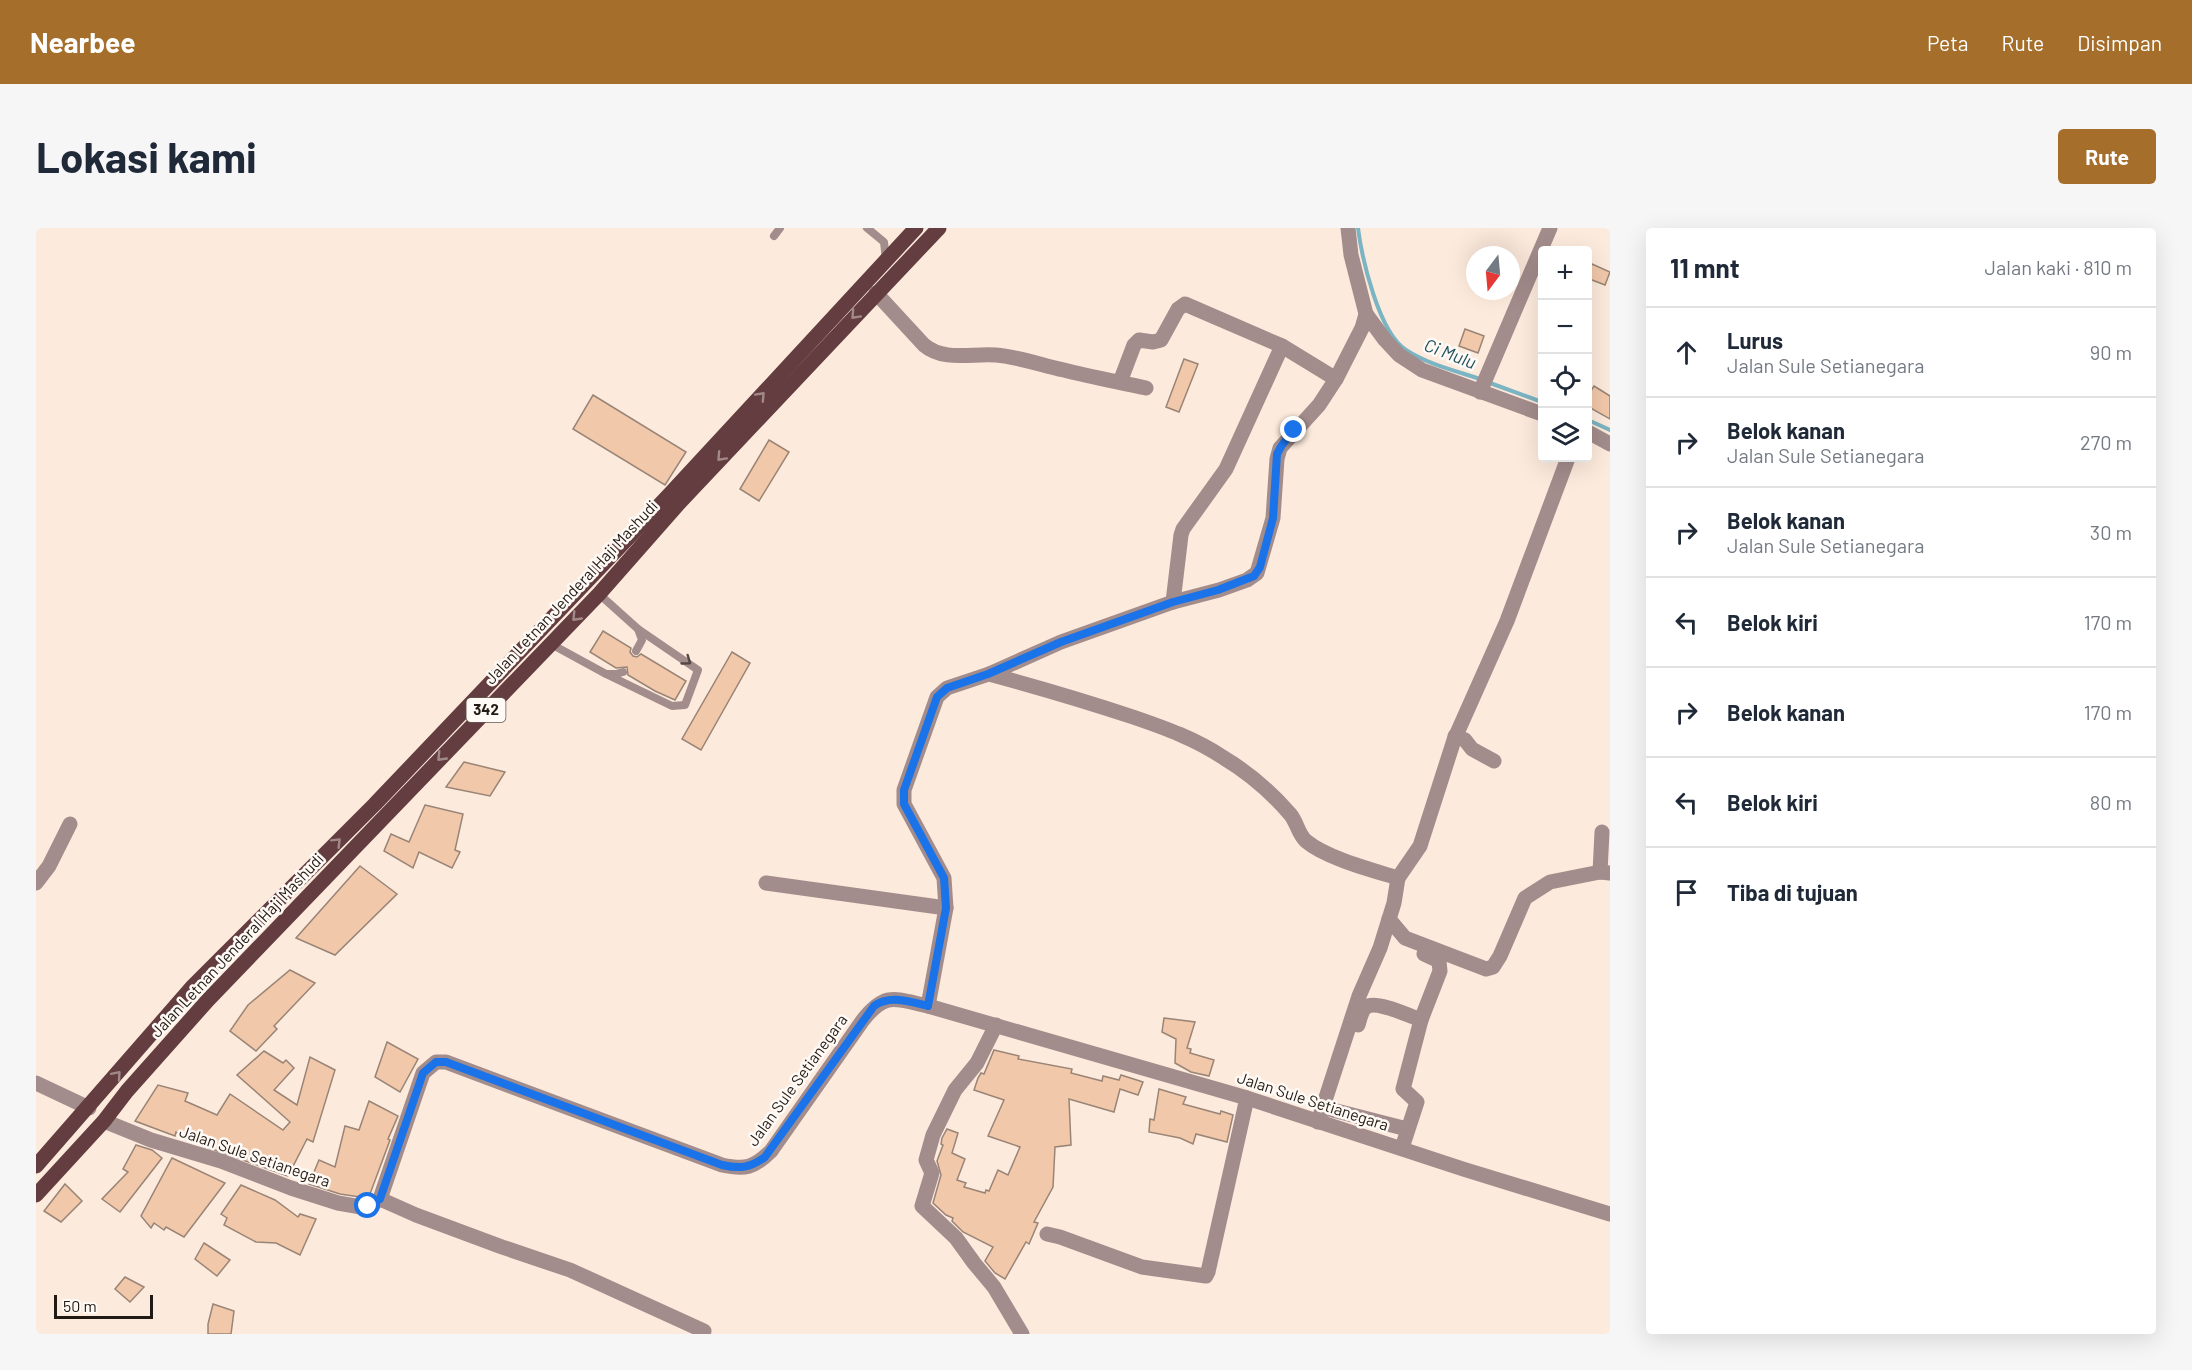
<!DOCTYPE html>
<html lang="id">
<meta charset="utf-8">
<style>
body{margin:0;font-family:Barlow,sans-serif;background:#f6f6f7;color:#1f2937}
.controls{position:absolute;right:18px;top:18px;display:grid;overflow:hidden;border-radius:6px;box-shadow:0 6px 24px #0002}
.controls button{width:54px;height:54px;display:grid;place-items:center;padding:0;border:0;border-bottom:2px solid #e0e1e3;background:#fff;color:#1f2937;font:30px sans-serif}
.compass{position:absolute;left:1430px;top:18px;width:54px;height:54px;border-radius:50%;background:#fff;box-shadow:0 6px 24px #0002;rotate:196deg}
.scale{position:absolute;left:18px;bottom:15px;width:99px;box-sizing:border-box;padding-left:6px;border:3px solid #211913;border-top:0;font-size:16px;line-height:21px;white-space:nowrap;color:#211913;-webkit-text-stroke:4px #fffaf6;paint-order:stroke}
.stop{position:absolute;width:18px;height:18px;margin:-14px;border:4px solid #1a73e8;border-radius:50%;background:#fff}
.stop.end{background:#1a73e8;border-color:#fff;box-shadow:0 2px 6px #0008}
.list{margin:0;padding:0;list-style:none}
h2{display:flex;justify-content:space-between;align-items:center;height:78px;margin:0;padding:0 24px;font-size:26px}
h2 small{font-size:20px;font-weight:400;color:#747a83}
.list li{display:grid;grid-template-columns:39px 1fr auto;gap:18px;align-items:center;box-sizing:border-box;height:90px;padding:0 24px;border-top:2px solid #e0e1e3}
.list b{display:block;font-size:22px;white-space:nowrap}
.list p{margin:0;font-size:20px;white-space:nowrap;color:#747a83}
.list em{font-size:20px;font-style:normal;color:#747a83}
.icon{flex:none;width:33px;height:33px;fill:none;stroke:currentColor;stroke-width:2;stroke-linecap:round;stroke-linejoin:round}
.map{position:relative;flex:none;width:1574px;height:1106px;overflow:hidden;border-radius:6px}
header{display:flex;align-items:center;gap:36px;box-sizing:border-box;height:84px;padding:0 30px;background:#a56e2a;color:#fff}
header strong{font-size:28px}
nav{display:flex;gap:33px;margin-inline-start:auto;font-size:21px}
.intro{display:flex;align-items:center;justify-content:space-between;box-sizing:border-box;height:144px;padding:0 36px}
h1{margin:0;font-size:42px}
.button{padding:15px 27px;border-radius:6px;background:#a56e2a;color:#fff;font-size:21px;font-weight:700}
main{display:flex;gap:36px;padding:0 36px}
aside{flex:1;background:#fff;border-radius:6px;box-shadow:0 6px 24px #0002}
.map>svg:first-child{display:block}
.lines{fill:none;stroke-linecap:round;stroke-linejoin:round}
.stream{stroke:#7bb4c2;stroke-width:4}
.building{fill:#f2c8aa;stroke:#998476;stroke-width:1.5}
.service{stroke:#a38c8c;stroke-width:8}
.minor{stroke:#a38c8c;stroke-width:15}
.primary{stroke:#633d3f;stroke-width:15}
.oneway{stroke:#a18988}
.oneway2{stroke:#554743}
.route{stroke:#1a73e8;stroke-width:8}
.labels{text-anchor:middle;stroke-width:5;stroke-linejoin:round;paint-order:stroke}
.shield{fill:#fffaf6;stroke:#645c57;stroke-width:1.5}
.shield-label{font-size:15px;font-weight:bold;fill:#211913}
.street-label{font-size:16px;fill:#211913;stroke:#fffaf6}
.water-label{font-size:18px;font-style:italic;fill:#20515c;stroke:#fffaf6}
</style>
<header>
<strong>Nearbee</strong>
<nav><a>Peta</a><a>Rute</a><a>Disimpan</a></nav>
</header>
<div class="intro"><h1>Lokasi kami</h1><a class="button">Rute</a></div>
<main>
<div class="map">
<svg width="1574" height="1106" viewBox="0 0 1574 1106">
<rect width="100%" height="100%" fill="#fceadc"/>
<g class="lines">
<g class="stream">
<path d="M1322 0C1326 31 1343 105 1370 122 1393 137 1421 143 1447 152"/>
<polyline points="1454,155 1506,174"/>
<polyline points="1552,192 1574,202"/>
</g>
</g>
<g class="building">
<polygon points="1556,36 1574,44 1569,57 1551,50"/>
<polygon points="1429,101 1448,108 1442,125 1423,118"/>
<polygon points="1148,131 1162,136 1143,184 1130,179"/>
<polygon points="1558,158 1574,168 1574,191 1551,178 1551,169"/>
<polygon points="557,167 650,224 629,257 537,201"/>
<polygon points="733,212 753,224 723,273 704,261"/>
<polygon points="567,403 595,420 594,424 597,428 601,429 605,426 650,453 639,472 619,463 592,447 591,439 580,440 554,424"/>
<polygon points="696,424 714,435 665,522 646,511"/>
<polygon points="428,534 469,544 454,568 410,559"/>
<polygon points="389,577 427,586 419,622 424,624 416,640 383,624 377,640 348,623 355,606 373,614"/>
<polygon points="324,638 361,666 299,727 260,710"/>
<polygon points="254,742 279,755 238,798 241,801 220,823 194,803 212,777"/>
<polygon points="1128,790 1159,794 1151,820 1155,821 1154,825 1178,832 1173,848 1155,844 1139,835 1140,811 1126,804"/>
<polygon points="351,814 382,831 364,864 339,849"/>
<polygon points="958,822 983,828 982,831 1036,841 1035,845 1066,853 1067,848 1083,852 1085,847 1107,854 1102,867 1084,861 1078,884 1033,871 1035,917 1019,919 1017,959 998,994 1002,995 993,1016 990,1014 969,1051 959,1045 949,1033 957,1019 927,1004 916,993 917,990 910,987 897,975 905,947 901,933 907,917 905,916 906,910 911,901 922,905 916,925 929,931 921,952 930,955 928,959 949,965 950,962 953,963 962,942 972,947 984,919 952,908 968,872 938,862 942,850 945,845 948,846"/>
<polygon points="228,823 247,835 250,832 258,840 238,862 261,877 274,829 299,842 277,914 271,911 252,948 167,918 140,904 139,908 99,893 122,857 152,865 149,873 181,887 194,866 247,902 254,894 201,847"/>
<polygon points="1123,861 1150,869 1147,876 1184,886 1185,883 1197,887 1191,914 1160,906 1157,916 1144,910 1113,904 1114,891 1118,892"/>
<polygon points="333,873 362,888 352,911 354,912 334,966 324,969 304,966 273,956 283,932 299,939 309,898 323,902"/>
<polygon points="100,917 116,922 126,930 84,984 66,971 92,944 87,941"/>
<polygon points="136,930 189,955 148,1009 130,999 128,1002 118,995 115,1000 105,988"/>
<polygon points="29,956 46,973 25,994 8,983"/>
<polygon points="205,957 239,972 262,989 264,986 280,991 264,1027 240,1015 220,1014 188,997 191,990 185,986"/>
<polygon points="168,1015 194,1032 181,1048 159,1031"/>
<polygon points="89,1049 108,1059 94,1074 79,1061"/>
<polygon points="177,1076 198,1083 195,1106 172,1106 172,1096"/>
</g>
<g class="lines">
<g class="service">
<polyline points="831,0 848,14 850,32"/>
<polyline points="738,8 744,0"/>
<polyline points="563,366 602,401 606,412 600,423"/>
<polyline points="515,416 570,446 580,446 587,444"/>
<polyline points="570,446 636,478 649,477 662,442 602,401"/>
</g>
<g class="minor">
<polyline points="1312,0 1315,27 1330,86 1349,112 1363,127 1386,142 1506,186"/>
<path d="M840 65 888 117C908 134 936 125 960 127 983 129 1005 137 1028 142 1055 149 1083 154 1110 160"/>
<polyline points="1084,154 1098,117 1103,112 1117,114 1125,112 1142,81 1149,76 1246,118 1300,151"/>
<polyline points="1444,164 1514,0"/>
<polyline points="1552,204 1574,216"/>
<polyline points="1137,374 1145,307 1147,301 1190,241 1246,118"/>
<path d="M953 446C1001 459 1049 473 1097 489 1129 500 1160 511 1188 530 1213 545 1235 564 1254 586 1261 594 1262 606 1270 613 1290 630 1336 642 1362 650L1384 618 1418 512 1471 393 1532 230"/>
<polyline points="1419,508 1429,512 1436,521 1458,533"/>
<polyline points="1564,644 1566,604"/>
<polyline points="0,655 13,638 34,596"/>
<polyline points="730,655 910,680"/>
<polyline points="1353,691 1369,710 1450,741 1457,739 1464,728 1489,670 1514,654 1564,644 1574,645"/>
<polyline points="892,778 910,680 908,650 868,576 868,562 901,469 911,460 953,446 1025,414 1137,374 1183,362 1211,352 1221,345 1237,290 1241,231 1244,220 1283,177 1300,151 1326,100 1330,86"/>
<polyline points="960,797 941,835 919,862 897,907 890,932 896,945 886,978 920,1010 938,1035 958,1059 986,1106"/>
<path d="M1322 797C1324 791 1325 783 1330 779 1340 772 1374 788 1385 792"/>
<polyline points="0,855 53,880"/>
<polyline points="1289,880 1371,901"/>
<path d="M68 893 115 912 185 933 255 960 302 975 325 979 338 975 344 971 387 845 400 834H410L686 937C709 942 718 940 735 923L827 792C850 763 859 771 892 778L1211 870 1427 941 1574 986"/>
<polyline points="1282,894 1323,768 1344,720 1358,675 1362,650"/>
<polyline points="1366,920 1381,874 1367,861 1385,792 1404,743 1403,733 1388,726"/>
<polyline points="344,971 380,987 466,1019 534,1042 668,1103"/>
<polyline points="1011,1006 1024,1009 1106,1039 1170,1048 1172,1044 1211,870"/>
</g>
<g class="primary">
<polyline points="0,938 157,758 339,576 633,267 880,0"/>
<polyline points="0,967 68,893 91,863 172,772 563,366 644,274 903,0"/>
</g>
</g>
<defs><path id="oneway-chevron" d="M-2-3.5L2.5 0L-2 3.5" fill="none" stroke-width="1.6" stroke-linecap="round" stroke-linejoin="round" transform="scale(1.5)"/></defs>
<g class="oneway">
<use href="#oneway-chevron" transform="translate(819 87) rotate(133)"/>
<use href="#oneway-chevron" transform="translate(725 168) rotate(-47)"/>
<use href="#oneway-chevron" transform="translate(685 229) rotate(133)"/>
<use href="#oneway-chevron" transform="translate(540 389) rotate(134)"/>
<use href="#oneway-chevron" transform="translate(405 529) rotate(134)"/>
<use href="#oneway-chevron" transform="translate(301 614) rotate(-45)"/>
<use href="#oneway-chevron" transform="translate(81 847) rotate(-49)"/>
</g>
<use class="oneway2" href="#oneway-chevron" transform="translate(651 433) rotate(36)"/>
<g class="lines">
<path class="route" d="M332 978 344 971 387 845 400 834H410L686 937C704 941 714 940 729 929L838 778C854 766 875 774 892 778L910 680 908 650 868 576V562L901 469 911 460 952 446 1025 414 1137 374 1182 362 1218 348 1224 339 1237 290 1241 226 1246 217 1258 202"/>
</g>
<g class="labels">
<rect class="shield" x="430.5" y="470" width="39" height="24" rx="4.5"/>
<g class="shield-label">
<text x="450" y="487">342</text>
</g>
<g class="street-label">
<text transform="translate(535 364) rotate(-47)" y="6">Jalan Letnan Jenderal Haji Mashudi</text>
<text transform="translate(201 717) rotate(-47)" y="6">Jalan Letnan Jenderal Haji Mashudi</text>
<text transform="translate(761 852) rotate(-54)" y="6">Jalan Sule Setianegara</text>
<text transform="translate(1277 873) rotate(18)" y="6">Jalan Sule Setianegara</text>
<text transform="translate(219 928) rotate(19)" y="6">Jalan Sule Setianegara</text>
</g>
<g class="water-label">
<text transform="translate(1414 126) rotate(21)" y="6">Ci Mulu</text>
</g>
</g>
</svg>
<div class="controls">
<button>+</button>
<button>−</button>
<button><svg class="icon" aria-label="locate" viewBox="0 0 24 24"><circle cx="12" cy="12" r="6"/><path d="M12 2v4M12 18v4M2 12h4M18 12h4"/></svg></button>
<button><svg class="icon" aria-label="layers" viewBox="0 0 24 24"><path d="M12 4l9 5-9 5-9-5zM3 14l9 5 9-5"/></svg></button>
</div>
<svg class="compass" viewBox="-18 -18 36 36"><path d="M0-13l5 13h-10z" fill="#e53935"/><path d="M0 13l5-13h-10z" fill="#747a83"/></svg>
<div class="scale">50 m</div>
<div class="stop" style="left:332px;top:978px"></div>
<div class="stop end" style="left:1258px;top:202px"></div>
</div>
<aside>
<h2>11 mnt<small>Jalan kaki · 810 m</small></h2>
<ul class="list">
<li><svg class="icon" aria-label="ahead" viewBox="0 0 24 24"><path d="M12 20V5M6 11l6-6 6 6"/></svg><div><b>Lurus</b><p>Jalan Sule Setianegara</p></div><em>90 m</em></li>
<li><svg class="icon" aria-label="right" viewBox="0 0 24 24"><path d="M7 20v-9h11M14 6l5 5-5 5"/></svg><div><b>Belok kanan</b><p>Jalan Sule Setianegara</p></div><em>270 m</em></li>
<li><svg class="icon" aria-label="right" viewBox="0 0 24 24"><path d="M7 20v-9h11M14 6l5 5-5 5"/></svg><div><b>Belok kanan</b><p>Jalan Sule Setianegara</p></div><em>30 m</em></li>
<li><svg class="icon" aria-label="left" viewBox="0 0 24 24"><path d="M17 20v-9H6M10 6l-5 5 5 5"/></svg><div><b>Belok kiri</b></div><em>170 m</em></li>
<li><svg class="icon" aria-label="right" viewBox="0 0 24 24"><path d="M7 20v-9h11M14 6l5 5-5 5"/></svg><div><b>Belok kanan</b></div><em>170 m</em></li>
<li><svg class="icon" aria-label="left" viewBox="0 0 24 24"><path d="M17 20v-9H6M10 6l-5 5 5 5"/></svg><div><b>Belok kiri</b></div><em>80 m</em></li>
<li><svg class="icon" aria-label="arrive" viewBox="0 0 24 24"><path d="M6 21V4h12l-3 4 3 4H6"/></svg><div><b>Tiba di tujuan</b></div></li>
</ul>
</aside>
</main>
